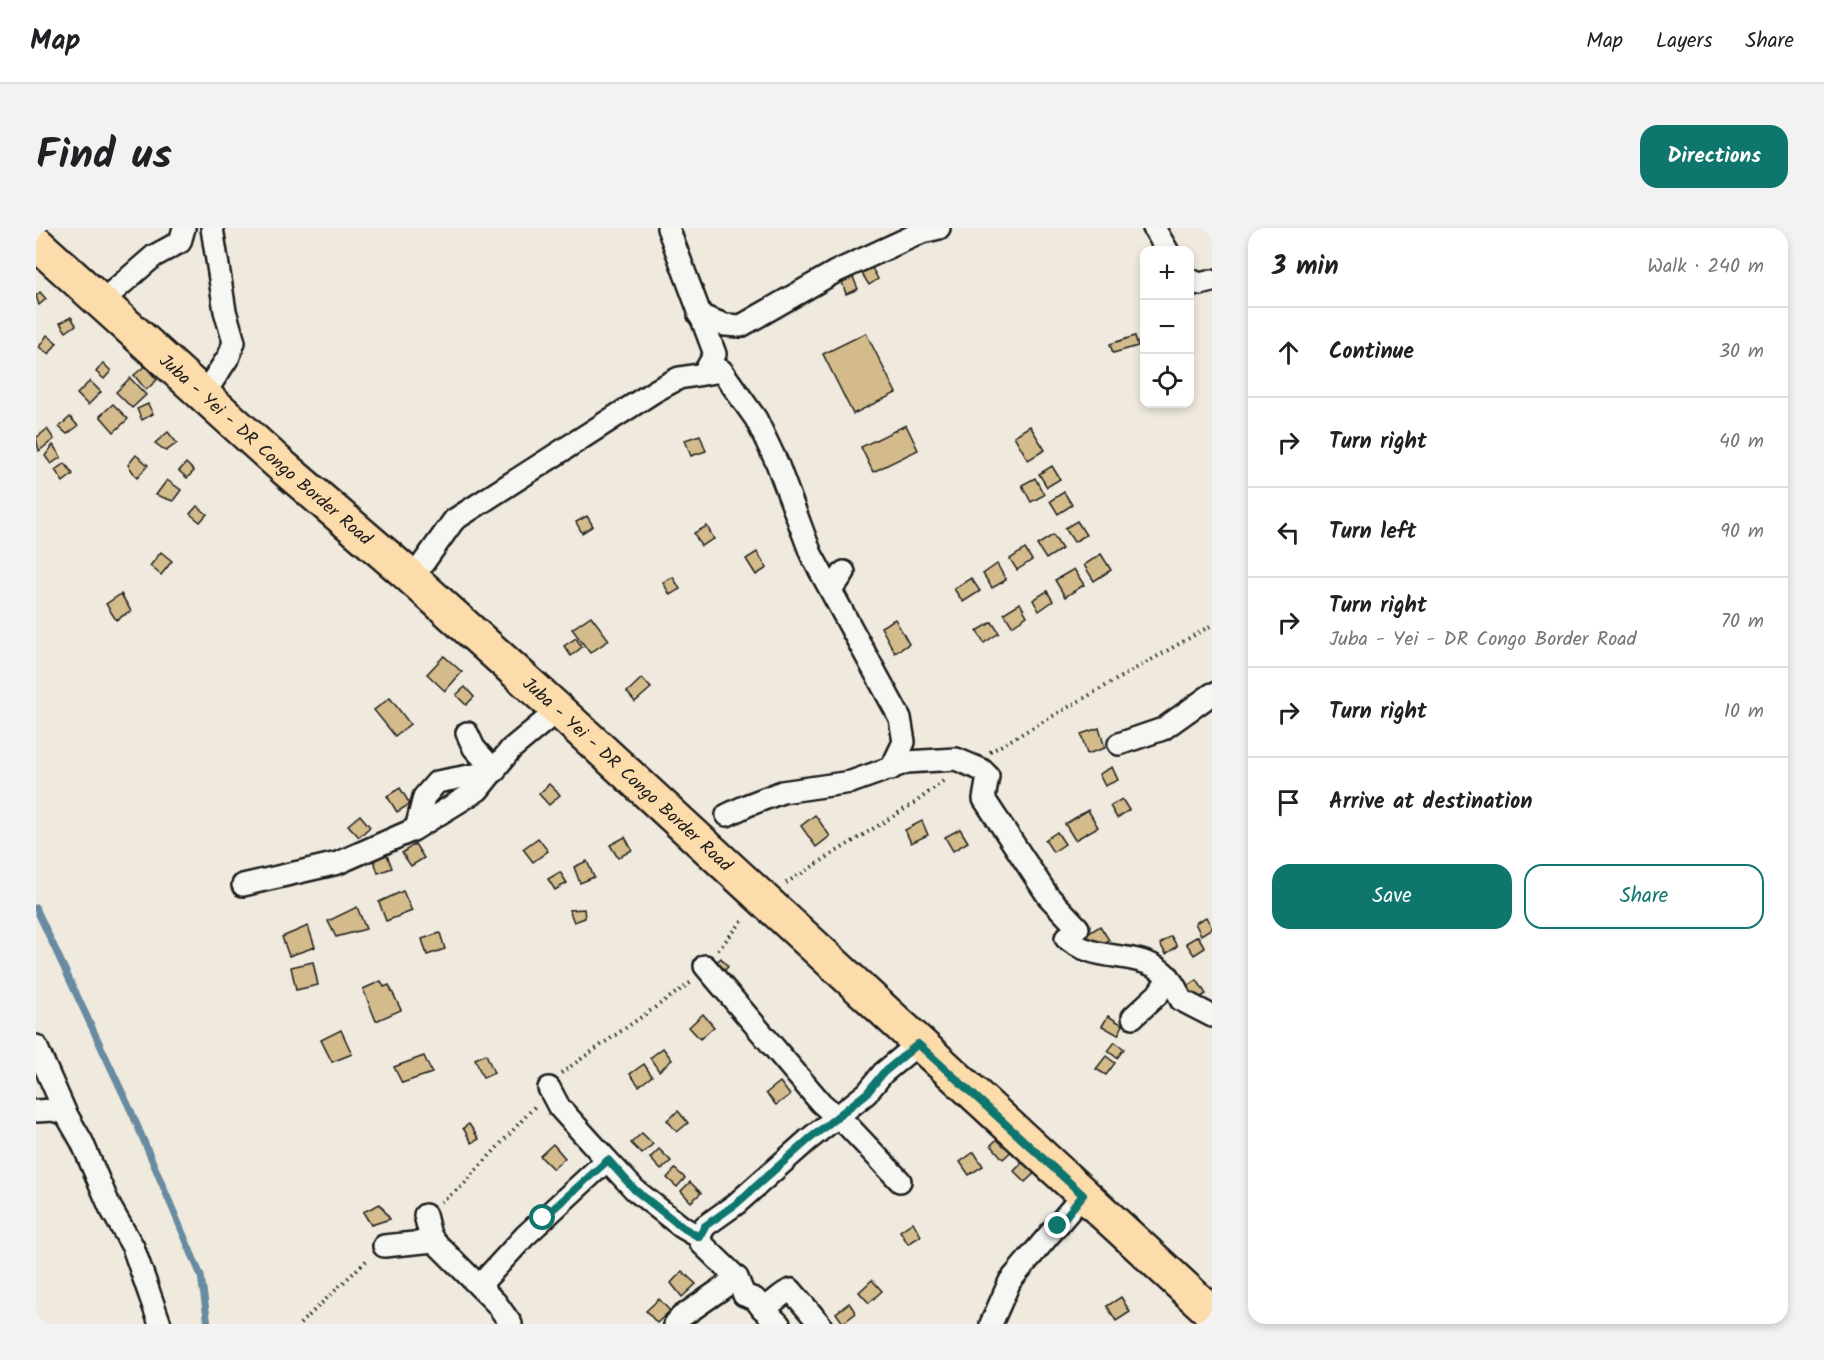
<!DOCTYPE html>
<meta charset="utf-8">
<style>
body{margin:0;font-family:Kalam,sans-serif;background:#f2f2f2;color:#202124}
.controls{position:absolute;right:18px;top:18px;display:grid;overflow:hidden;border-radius:12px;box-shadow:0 3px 9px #0003}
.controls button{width:54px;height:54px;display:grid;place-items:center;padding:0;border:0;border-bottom:2px solid #e0e0e0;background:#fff;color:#202124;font:30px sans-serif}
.stop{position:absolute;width:18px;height:18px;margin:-14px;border:4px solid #0f766e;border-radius:50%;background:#fff}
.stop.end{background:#0f766e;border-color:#fff;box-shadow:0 2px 6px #0008}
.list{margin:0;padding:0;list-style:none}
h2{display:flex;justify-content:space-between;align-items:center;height:78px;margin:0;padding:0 24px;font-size:26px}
h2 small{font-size:20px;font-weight:400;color:#757577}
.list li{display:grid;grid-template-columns:39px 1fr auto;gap:18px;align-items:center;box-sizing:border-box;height:90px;padding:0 24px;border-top:2px solid #e0e0e0}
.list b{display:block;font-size:22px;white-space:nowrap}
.list p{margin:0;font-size:20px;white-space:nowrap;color:#757577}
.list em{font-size:20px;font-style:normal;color:#757577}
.actions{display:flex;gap:12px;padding:18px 24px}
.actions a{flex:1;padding:14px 0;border:2px solid #0f766e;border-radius:18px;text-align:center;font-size:21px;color:#0f766e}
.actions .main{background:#0f766e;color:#fff}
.icon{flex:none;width:33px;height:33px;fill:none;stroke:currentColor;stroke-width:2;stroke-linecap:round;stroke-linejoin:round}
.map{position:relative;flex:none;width:1176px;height:1096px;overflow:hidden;border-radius:18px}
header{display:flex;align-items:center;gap:36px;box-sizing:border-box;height:84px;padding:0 30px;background:#fff;border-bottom:2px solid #e0e0e0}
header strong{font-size:28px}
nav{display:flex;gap:33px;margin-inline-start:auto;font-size:21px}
.intro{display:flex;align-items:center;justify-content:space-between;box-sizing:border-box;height:144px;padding:0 36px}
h1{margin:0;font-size:42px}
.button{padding:15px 27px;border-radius:18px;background:#0f766e;color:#fff;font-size:21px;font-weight:700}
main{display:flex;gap:36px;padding:0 36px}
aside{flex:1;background:#fff;border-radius:18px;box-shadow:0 3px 9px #0003}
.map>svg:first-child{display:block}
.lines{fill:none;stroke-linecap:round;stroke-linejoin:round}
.stream{stroke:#678ba1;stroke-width:7}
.building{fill:#d4bb8b;stroke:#1c1c1c;stroke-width:1.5}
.minor-casing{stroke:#1c1c1c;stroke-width:26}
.primary-casing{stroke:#1c1c1c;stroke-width:38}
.path{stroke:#1c1c1c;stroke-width:4;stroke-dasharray:1.5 4.5;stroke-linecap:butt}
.minor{stroke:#f6f6f2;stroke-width:21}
.primary{stroke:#fddcac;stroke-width:33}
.route{stroke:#0f766e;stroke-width:8}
.labels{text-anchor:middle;stroke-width:6;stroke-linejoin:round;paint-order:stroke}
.street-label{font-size:18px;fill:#1c1c1c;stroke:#f6f6f2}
</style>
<header>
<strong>Map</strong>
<nav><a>Map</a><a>Layers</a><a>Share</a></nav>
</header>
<div class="intro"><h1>Find us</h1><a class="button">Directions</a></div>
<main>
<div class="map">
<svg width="1176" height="1096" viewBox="0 0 1176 1096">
<rect width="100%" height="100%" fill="#efeadd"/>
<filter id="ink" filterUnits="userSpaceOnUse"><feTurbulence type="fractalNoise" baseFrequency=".0167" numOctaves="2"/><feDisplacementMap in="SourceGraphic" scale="12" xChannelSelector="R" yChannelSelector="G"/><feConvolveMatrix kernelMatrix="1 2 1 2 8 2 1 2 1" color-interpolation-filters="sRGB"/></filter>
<g filter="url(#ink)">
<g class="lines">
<polyline class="stream" points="0,680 96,885 165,1048 172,1096"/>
</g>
<g class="building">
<polygon points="835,38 842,51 833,57 825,44"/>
<polygon points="817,49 822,61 810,66 806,54"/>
<polygon points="4,64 10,71 3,77 0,68"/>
<polygon points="35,89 40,97 30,104 24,95"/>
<polygon points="830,105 860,165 817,186 787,126"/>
<polygon points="11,107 21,115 13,126 3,119"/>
<polygon points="1099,108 1102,118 1077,125 1074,116"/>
<polygon points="67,135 75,143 68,151 60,144"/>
<polygon points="109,138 121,152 110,162 98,147"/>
<polygon points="94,150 110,167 96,180 80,164"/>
<polygon points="54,153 65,164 52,177 41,166"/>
<polygon points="77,176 92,191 78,204 64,188"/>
<polygon points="112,176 117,186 106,192 101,181"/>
<polygon points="34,189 42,198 31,206 23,199"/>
<polygon points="870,197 882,222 837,244 825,219"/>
<polygon points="994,198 1009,222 992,232 978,208"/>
<polygon points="11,201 18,211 3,223 0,210"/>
<polygon points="132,204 141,215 130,223 119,215"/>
<polygon points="664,207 670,223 655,228 649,212"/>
<polygon points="17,217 25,229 15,236 9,228"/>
<polygon points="100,227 112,237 101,250 92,237"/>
<polygon points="29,235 37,246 27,254 19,242"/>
<polygon points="150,235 158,243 151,250 143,243"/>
<polygon points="1016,238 1024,251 1011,259 1003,246"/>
<polygon points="999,250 1008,267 995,274 986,257"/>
<polygon points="131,252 145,262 137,273 120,267"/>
<polygon points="1028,264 1036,277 1022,286 1014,273"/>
<polygon points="161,278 171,286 164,294 154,286"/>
<polygon points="551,288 557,298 546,305 540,294"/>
<polygon points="1041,293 1050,307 1038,314 1029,300"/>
<polygon points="671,298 678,311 665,318 658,305"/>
<polygon points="1017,307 1026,321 1010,331 1001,317"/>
<polygon points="989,321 996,332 981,342 974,331"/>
<polygon points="125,324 136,333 125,347 114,338"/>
<polygon points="721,324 731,340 720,347 710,331"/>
<polygon points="1065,326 1075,342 1058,353 1048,337"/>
<polygon points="961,336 970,352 956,360 947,346"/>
<polygon points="1038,341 1048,357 1029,369 1019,352"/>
<polygon points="637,349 644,361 634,367 627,354"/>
<polygon points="935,350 944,363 927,374 918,361"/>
<polygon points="1011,363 1017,373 1003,383 997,372"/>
<polygon points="85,366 95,383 80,392 70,376"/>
<polygon points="984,375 991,388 976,398 968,385"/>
<polygon points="555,388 573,412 554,425 536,401"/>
<polygon points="859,391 873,416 859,425 845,399"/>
<polygon points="956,394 963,405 948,415 941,403"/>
<polygon points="540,410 546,419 535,428 528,418"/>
<polygon points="408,428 426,444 409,463 391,446"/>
<polygon points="606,450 615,460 599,474 591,464"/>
<polygon points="429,459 438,469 430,477 420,467"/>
<polygon points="354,470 374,496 359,508 338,482"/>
<polygon points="1063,500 1069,520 1051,526 1045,506"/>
<polygon points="1076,539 1082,552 1069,558 1063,546"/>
<polygon points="513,556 524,567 513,577 503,566"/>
<polygon points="364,560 374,576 361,584 351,568"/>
<polygon points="1086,571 1093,582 1081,590 1074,578"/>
<polygon points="1052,582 1062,599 1039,612 1029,596"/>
<polygon points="324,587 334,599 323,609 312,597"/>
<polygon points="779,587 794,608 780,619 765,598"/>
<polygon points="886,593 892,607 875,615 869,602"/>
<polygon points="924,601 932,614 917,623 909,609"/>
<polygon points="1021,604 1029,616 1017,624 1009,612"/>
<polygon points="589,609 596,622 582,630 574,617"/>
<polygon points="502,610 512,623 497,634 487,621"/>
<polygon points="379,616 388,630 375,638 366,625"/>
<polygon points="350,624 356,640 342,645 337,629"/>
<polygon points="551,633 558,649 544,655 538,639"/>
<polygon points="524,644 531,655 519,662 512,651"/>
<polygon points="367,663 376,683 350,693 343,674"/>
<polygon points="321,679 330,701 300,709 292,693"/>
<polygon points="548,681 549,690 538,694 533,682"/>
<polygon points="1170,689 1176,700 1165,707 1159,695"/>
<polygon points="272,698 279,719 253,728 246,709"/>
<polygon points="1064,698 1073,712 1058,721 1050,707"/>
<polygon points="404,705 409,721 391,727 386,711"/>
<polygon points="1135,708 1141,718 1130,726 1124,716"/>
<polygon points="1162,708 1169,720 1158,727 1150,715"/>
<polygon points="685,730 692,739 683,747 676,738"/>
<polygon points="277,734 282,757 260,762 255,739"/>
<polygon points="1161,752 1170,766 1156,775 1147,761"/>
<polygon points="345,753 348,759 353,757 365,782 340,793 327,761"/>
<polygon points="667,786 678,799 664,811 653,799"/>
<polygon points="1072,788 1087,797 1082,807 1066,798"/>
<polygon points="305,802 316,826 296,834 285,812"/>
<polygon points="1079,814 1088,821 1081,830 1072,823"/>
<polygon points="627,820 636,832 623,843 614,830"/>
<polygon points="450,826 458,845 447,850 439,831"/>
<polygon points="388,828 396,845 366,855 358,839"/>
<polygon points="1070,828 1079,835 1070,847 1060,841"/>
<polygon points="608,836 616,848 603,858 594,846"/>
<polygon points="744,854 754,867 740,877 730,865"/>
<polygon points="642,883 652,895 641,904 631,892"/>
<polygon points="433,896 443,911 436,915 427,900"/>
<polygon points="606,905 617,916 606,926 595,915"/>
<polygon points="966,906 979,920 967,931 955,917"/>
<polygon points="517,916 529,930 517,941 504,928"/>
<polygon points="623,921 635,933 625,942 614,930"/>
<polygon points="938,924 947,938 933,947 924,934"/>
<polygon points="991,930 1002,942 989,954 978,943"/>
<polygon points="639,941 649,950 641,959 631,950"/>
<polygon points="654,954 665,965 655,974 645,963"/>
<polygon points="344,976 354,991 335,997 327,984"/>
<polygon points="877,994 885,1008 872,1016 864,1003"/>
<polygon points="646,1043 660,1056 646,1069 635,1055"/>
<polygon points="836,1052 846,1063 833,1075 823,1064"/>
<polygon points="1085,1069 1094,1084 1080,1093 1071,1078"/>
<polygon points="623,1071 634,1083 621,1095 610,1083"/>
<polygon points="813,1075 820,1085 807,1095 800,1085"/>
</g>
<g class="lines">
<defs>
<g id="minor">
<polyline points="632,0 679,126 668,145"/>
<polyline points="1118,0 1131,22"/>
<polyline points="1154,52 1164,56 1176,53"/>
<polyline points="65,74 118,28 144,14 148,0"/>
<polyline points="663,87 689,97 705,98 799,44 886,4 903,0"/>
<polyline points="168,166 193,128 198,114 189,83 176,0"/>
<polyline points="376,351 418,292 619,163 643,150 686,143 720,191 741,235 775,326 864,490 868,514 855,541"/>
<polyline points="794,358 802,353 808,344"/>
<polyline points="1083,516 1127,501 1176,466"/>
<path d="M691 587 712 577 746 564 815 554 871 534 920 531 946 542 952 548 948 571 1012 668 1042 700 1030 710C1070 743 1123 711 1145 772L1176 788"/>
<polyline points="381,597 388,569 401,554 459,543 438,520 431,505"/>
<polyline points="207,657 302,635 377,602 442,562 475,521 510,492 520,480"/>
<polyline points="669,738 785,875 813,899 864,953"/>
<polyline points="1097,789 1122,766 1133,749"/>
<polyline points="0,818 30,886"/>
<polyline points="0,883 17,882 30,886 46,914 74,979 97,1019 124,1096"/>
<polyline points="571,932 599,962 646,999 663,1009"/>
<polyline points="389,987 394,1007 398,1013 460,1075 475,1096"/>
<polyline points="348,1018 398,1013"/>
<path d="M701 1050 708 1067 719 1071 726 1080C738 1077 743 1066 755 1062L784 1096"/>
<polyline points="443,1058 489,1008 571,932 523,879 513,860"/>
<polyline points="726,1080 743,1096"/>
<polyline points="639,1096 645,1089 701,1050 665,1015 663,1009 669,998 700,976 772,912 831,865 847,845 882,816"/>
<polyline points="955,1096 974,1053 1047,967"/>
</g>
<g id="primary">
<path id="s1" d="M0 15 247 239 368 343 520 480 1176 1085"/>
</g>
</defs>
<use href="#minor" class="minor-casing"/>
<use href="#primary" class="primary-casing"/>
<g class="path">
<polyline points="954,524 1176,397"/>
<polyline points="750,655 880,574 907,553"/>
<polyline points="682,722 708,691"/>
<polyline points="525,845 657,753"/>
<polyline points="405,974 426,958 500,877"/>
<polyline points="264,1096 333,1030"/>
</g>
<use href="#minor" class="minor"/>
<use href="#primary" class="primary"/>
</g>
</g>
<g class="lines" filter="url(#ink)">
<polyline class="route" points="507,990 572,932 599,962 646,999 663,1009 669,998 700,976 772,912 831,865 847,845 882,816 1047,967 1022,998"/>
</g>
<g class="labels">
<g class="street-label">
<text dy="6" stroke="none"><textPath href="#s1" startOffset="309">Juba - Yei - DR Congo Border Road</textPath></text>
<text dy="6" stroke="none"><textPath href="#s1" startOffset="795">Juba - Yei - DR Congo Border Road</textPath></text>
</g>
</g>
</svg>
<div class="controls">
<button>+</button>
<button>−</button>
<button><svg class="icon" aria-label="locate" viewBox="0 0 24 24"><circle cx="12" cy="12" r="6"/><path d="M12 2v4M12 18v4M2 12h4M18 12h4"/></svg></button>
</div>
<div class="stop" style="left:507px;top:990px"></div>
<div class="stop end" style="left:1022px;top:998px"></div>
</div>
<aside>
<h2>3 min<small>Walk · 240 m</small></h2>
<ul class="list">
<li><svg class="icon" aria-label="ahead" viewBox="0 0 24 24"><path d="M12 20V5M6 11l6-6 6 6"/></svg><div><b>Continue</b></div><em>30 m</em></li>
<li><svg class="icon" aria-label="right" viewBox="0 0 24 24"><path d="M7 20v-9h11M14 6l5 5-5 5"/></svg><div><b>Turn right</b></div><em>40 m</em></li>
<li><svg class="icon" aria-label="left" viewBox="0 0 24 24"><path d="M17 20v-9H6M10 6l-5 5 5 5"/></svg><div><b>Turn left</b></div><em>90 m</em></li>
<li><svg class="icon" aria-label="right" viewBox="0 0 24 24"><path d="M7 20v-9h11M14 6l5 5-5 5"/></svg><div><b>Turn right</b><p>Juba - Yei - DR Congo Border Road</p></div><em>70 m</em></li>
<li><svg class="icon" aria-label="right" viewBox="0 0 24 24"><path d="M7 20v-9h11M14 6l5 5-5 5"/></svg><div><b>Turn right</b></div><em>10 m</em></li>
<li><svg class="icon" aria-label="arrive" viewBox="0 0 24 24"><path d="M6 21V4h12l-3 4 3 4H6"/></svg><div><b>Arrive at destination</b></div></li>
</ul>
<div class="actions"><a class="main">Save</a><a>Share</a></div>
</aside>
</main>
